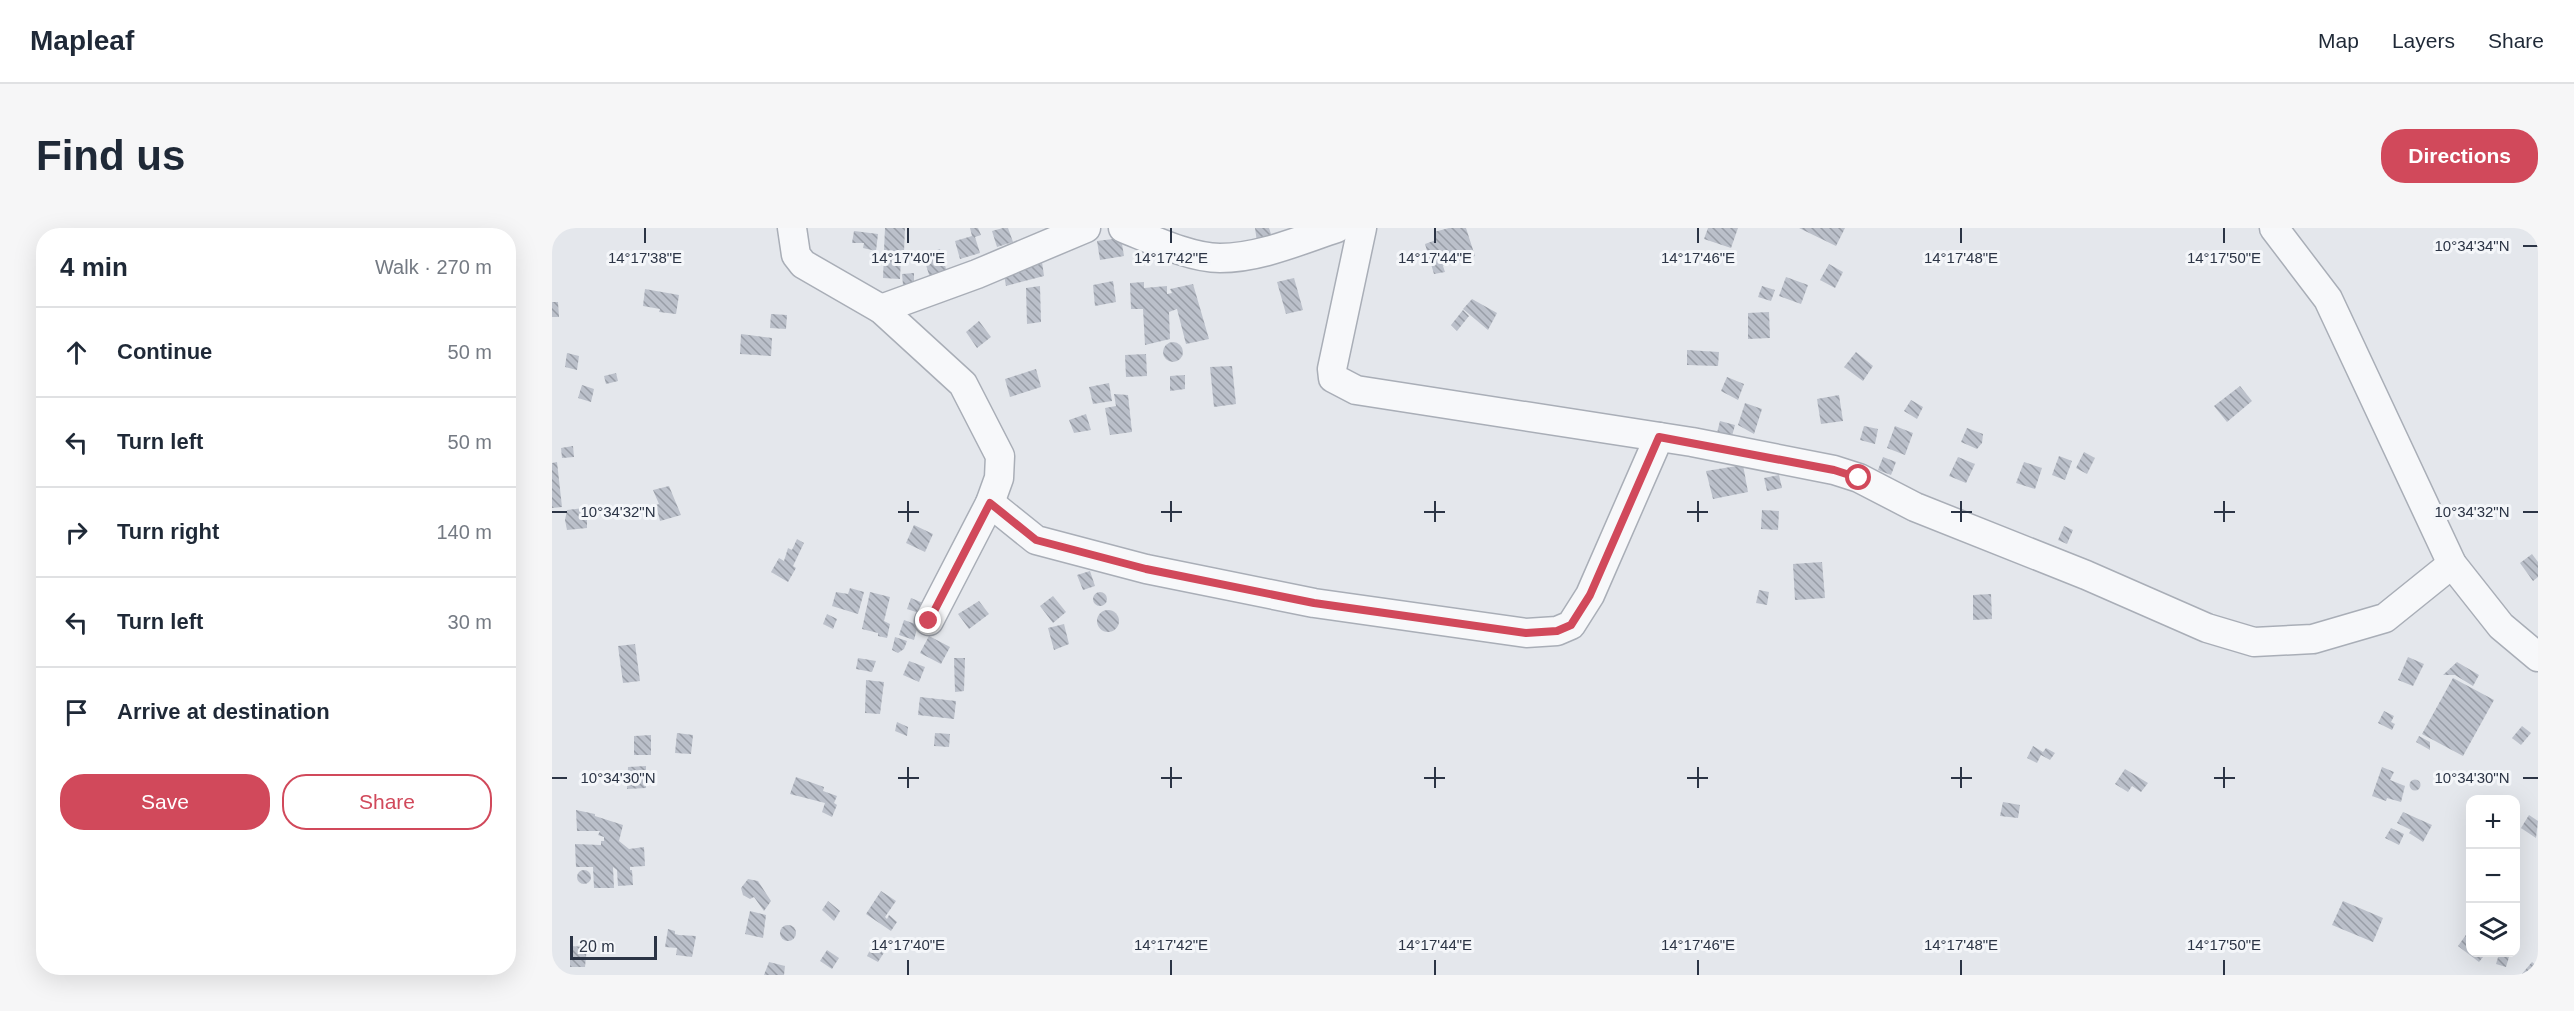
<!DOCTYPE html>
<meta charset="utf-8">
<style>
body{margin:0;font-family:Helvetica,sans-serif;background:#f6f6f7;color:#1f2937}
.controls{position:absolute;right:18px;bottom:18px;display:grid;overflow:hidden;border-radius:12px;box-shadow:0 6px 24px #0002}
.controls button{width:54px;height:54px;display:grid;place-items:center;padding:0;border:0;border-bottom:2px solid #e0e1e3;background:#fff;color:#1f2937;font:30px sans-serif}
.scale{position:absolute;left:18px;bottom:15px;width:87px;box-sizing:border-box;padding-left:6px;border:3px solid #2b3445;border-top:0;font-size:16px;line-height:21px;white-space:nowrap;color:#2b3445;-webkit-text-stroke:4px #f4f6f9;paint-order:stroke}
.stop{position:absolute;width:18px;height:18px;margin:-14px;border:4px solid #d1495b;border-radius:50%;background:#fff}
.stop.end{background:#d1495b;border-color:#fff;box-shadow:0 2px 6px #0008}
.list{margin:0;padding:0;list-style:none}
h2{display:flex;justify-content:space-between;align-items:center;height:78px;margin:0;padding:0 24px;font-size:26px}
h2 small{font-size:20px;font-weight:400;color:#747a83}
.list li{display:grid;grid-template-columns:39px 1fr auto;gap:18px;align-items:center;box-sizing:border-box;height:90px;padding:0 24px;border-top:2px solid #e0e1e3}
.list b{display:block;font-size:22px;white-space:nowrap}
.list em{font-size:20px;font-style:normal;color:#747a83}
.actions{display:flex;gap:12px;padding:18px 24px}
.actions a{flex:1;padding:14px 0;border:2px solid #d1495b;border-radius:24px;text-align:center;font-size:21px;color:#d1495b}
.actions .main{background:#d1495b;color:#fff}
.icon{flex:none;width:33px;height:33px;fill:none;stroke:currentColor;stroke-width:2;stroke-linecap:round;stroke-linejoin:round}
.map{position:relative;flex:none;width:1986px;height:747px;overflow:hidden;border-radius:24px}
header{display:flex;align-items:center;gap:36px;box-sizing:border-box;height:84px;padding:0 30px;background:#fff;border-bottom:2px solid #e0e1e3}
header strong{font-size:28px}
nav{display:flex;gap:33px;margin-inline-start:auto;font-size:21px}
.intro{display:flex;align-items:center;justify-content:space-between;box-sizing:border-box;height:144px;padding:0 36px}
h1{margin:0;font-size:42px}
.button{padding:15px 27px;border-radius:24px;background:#d1495b;color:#fff;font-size:21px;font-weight:700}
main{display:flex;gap:36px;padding:0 36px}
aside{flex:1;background:#fff;border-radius:24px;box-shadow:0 6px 24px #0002}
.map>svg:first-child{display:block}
.building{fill:url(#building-back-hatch)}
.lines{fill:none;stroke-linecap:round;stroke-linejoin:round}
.minor-casing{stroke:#a9aeb7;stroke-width:31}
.minor{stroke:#f7f8fa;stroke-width:28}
.route{stroke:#d1495b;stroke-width:8}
.ticks{fill:none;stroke:#2b3445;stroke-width:2}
.ticks-label{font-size:15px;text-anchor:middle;fill:#2b3445;stroke:#f4f6f9;stroke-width:6;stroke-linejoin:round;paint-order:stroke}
</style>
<header>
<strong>Mapleaf</strong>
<nav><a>Map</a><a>Layers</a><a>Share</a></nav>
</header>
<div class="intro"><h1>Find us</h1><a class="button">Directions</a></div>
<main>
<aside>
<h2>4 min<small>Walk · 270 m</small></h2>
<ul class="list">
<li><svg class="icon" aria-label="ahead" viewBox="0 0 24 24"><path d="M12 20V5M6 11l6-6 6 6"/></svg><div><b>Continue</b></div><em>50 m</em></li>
<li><svg class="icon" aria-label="left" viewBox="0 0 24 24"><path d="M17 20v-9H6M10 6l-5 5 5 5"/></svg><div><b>Turn left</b></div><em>50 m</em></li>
<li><svg class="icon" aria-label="right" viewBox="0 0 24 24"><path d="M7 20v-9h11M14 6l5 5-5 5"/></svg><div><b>Turn right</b></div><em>140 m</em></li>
<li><svg class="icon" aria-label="left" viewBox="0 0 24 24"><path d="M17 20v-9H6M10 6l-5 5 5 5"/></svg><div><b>Turn left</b></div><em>30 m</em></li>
<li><svg class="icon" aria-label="arrive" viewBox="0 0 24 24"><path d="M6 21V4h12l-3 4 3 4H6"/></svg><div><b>Arrive at destination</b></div></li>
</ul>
<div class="actions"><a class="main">Save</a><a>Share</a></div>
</aside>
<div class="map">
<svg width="1986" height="747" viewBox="0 0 1986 747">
<defs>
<pattern id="building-back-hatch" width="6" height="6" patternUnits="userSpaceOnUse" patternTransform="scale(1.5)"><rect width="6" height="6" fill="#bbc0ca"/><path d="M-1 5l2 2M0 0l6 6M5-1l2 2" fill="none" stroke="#989da6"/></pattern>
</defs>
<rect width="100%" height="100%" fill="#e4e7ec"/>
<g class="building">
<polygon points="333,0 353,0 352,24 332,23"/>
<polygon points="418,0 426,0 429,7 423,9 428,25 408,31 403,13 420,8"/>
<polygon points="451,0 456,0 461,14 445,19 440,3"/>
<polygon points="703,0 717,0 720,9 705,14"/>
<polygon points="897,0 914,0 923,28 891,38 893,44 882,46 873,16 884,12 882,4"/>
<polygon points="1156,0 1186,0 1179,20 1152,11"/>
<polygon points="1247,0 1293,0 1284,18"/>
<polygon points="302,3 326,6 324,23 311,20 312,15 300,15"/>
<polygon points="569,10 572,28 548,32 545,13"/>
<polygon points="388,21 395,44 378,50 371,27"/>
<polygon points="332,27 349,28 348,51 331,50"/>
<polygon points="489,27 492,48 454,58 450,36"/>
<polygon points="1277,36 1291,44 1283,60 1268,52"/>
<polygon points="362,45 362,55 351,57 350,46"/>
<polygon points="1234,49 1256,57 1249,76 1227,68"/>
<polygon points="742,50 751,82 734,86 725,54"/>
<polygon points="561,53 564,74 543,78 541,57"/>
<polygon points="592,54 592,60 615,58 615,66 620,65 618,61 641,56 657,111 634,116 625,81 617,84 618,111 593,117 591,81 579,81 578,55"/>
<polygon points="488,58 489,94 475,96 474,60"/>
<polygon points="1210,58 1223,62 1219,73 1206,69"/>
<polygon points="93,61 127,67 124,86 107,84 108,81 91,78"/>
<polygon points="920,71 945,85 936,102 911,81"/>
<polygon points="0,74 6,74 7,89 0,89"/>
<polygon points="911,82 917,88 905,103 899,97"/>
<polygon points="1217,84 1218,110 1196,111 1196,85"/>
<polygon points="219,86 235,87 234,101 218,100"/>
<polygon points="427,93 439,109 425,120 414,104"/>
<polygon points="189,106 220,110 219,128 188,126"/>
<circle cx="621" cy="124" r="10"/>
<polygon points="1135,122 1167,124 1166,138 1135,137"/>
<polygon points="1304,124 1321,138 1311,153 1292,139"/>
<polygon points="15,125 27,128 25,142 13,139"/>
<polygon points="594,126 595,148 574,149 573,127"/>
<polygon points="680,138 684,176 662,179 658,139"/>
<polygon points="484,141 489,159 458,169 453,151"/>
<polygon points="64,145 66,153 54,156 52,148"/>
<polygon points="633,147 633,161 618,163 618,148"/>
<polygon points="1175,149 1192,156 1186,172 1169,163"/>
<polygon points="557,155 560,173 541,176 537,159"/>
<polygon points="30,157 42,161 39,174 26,170"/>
<polygon points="1688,158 1700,173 1675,194 1662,178"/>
<polygon points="562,166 576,167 580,204 558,207 553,180 564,178"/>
<polygon points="1287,167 1291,193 1269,196 1265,171"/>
<polygon points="1359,172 1371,179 1365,191 1352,183"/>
<polygon points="1193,175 1210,181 1202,206 1186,197"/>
<polygon points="534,186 539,202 522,205 517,192"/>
<polygon points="1168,193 1183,197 1180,208 1165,205"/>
<polygon points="1312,198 1326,201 1323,216 1308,212"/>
<polygon points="1343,198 1361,205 1353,227 1335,220"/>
<polygon points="1415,200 1431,206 1430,215 1425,221 1409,214"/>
<polygon points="21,218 22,229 10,230 9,220"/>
<polygon points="1532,224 1543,230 1535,246 1524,240"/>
<polygon points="1507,228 1520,233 1513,252 1500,247"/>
<polygon points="1331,229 1344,234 1339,247 1326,242"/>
<polygon points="1406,229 1423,236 1414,255 1397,248"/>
<polygon points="5,234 10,279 0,280 0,235"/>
<polygon points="1472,234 1490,240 1483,261 1464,255"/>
<polygon points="1191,237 1196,264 1161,271 1154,243"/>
<polygon points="1227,247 1230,260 1215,263 1212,250"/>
<polygon points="117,258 129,287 108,293 104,277 107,276 101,262"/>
<polygon points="32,280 35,286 35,300 15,302 13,292 15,282"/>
<polygon points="1210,282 1227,283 1226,302 1209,301"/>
<polygon points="362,297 381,306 373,324 354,315"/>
<polygon points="1512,298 1521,302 1515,316 1506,312"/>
<polygon points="245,311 252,315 241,338 244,340 236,354 219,344 227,330 232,333 236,320 240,322"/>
<polygon points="1980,326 1986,334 1986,349 1981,353 1968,335"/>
<polygon points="1270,334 1273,370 1243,372 1241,336"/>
<polygon points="538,343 543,358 531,362 525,347"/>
<polygon points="298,360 312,364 306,386 280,378 284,364 296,366"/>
<polygon points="1207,362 1217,364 1215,377 1204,375"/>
<polygon points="318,364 338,369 332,393 338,396 335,410 326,408 326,405 310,401"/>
<circle cx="548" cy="371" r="7"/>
<polygon points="1439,366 1440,391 1421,392 1421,367"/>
<polygon points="501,368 514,384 501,395 488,378"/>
<polygon points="359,370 371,375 367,385 355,381"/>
<polygon points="427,373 437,386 417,401 406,386"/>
<circle cx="556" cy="393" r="11"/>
<polygon points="275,386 285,391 281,401 271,396"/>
<polygon points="352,392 366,397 362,412 347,407"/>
<polygon points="512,396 517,416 502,422 496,400"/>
<polygon points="377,408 398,419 389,436 368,425"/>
<polygon points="343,409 355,413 352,421 346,425 340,422"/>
<polygon points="83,416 88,453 71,455 66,418"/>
<polygon points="1856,429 1872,436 1861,458 1846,452"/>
<polygon points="306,430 324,433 320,444 304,441"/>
<polygon points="402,430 413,430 412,463 403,464"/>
<polygon points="357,433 373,439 367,454 351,447"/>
<polygon points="1905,434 1927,447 1921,458 1903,447 1891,447"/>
<polygon points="1901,450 1942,472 1911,528 1870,506"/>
<polygon points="314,452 332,454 328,486 313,485"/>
<polygon points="368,469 404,473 402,491 366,487"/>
<polygon points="1832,483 1842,488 1839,494 1843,496 1840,502 1826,495"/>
<polygon points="345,494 356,499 355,508 343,503"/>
<polygon points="1970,498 1979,505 1969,517 1960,510"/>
<polygon points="125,505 141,507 139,526 123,525"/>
<polygon points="383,505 398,506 397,519 382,518"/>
<polygon points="99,507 99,527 82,527 82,508"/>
<polygon points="1867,508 1878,514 1878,522 1864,514"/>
<polygon points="1481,518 1491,524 1494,520 1503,525 1498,532 1489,527 1485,535 1475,530"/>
<polygon points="94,538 94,560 75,561 76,539"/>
<polygon points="1830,539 1842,544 1838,552 1853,558 1849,574 1835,570 1834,573 1820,568"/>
<polygon points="1573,541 1596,555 1589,564 1580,558 1576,564 1563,556"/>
<polygon points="244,549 272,559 271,563 285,568 282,575 285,577 280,589 270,584 273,575 238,566"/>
<circle cx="1863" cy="557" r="5.5"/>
<polygon points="1451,574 1468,577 1466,590 1448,588"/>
<polygon points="24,582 43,586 43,588 71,597 67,613 77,621 92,619 93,638 78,639 78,642 80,642 81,657 66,658 65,642 61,639 62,660 42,660 41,639 24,639 23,616 49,617 49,613 52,613 52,609 46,607 48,603 25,603"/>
<polygon points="1851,584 1880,597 1871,614 1857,605 1859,602 1845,595"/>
<polygon points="1977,587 1986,593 1984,610 1969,600"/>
<polygon points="1839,600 1852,606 1847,617 1833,610"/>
<circle cx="32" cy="649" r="7"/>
<polygon points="196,651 206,653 219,673 212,683 202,669 198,671 191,667 189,660"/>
<polygon points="329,663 344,673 333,689 335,691 337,687 345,694 339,703 314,686"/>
<polygon points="276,673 288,683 282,693 270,682"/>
<polygon points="1791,673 1831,690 1821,714 1780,697"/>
<polygon points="198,683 214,687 211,710 193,706"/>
<circle cx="236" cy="705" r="8"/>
<polygon points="116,701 123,703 123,706 127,707 144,708 140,729 124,727 125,720 113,719"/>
<polygon points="1916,704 1918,706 1918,724 1935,724 1927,734 1906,718"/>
<polygon points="321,716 333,723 326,734 315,728"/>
<polygon points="18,718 35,719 33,739 18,739"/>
<polygon points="275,722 287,730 280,741 268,733"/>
<polygon points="1947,726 1957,729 1954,739 1944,736"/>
<polygon points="217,734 233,738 232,747 212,747"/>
<polygon points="1980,734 1986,739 1986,747 1969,747"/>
</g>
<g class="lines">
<defs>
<g id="minor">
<polyline points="240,0 244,27 251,36 329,81 411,156 448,228 447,250 438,275 377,393"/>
<path d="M571 0C599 11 638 30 668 30 708 30 748 12 785 0"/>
<polyline points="810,0 780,141 781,150 804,162 1140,214 1282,242 1307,250 1363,279 1534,347 1655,400 1702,414 1761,411 1833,390 1900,336"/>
<polyline points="1722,0 1776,71 1900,336 1949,398 1986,429"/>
<polyline points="329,81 425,46 534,0"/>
<polyline points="438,275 484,312 594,341 762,375 974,405 1005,403 1019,397 1038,367 1107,209"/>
</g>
</defs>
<use href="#minor" class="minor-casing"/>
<use href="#minor" class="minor"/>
</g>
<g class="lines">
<polyline class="route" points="377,393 438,275 484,312 594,341 762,375 974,405 1005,403 1019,397 1038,367 1107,209 1282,242 1307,250"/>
</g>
<path class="ticks" d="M93 0V15M356 0V15M619 0V15M883 0V15M1146 0V15M1409 0V15M1672 0V15M1971 18H1986M356 273V294M619 273V294M883 273V294M1146 273V294M1409 273V294M1672 273V294M0 284H15M346 284H367M609 284H630M872 284H893M1135 284H1156M1399 284H1420M1662 284H1683M1971 284H1986M356 539V560M619 539V560M883 539V560M1146 539V560M1409 539V560M1672 539V560M0 550H15M346 550H367M609 550H630M872 550H893M1135 550H1156M1399 550H1420M1662 550H1683M1971 550H1986M356 732V747M619 732V747M883 732V747M1146 732V747M1409 732V747M1672 732V747"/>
<g class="ticks-label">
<text x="1920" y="23">10°34'34"N</text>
<text x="93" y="35">14°17'38"E</text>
<text x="356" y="35">14°17'40"E</text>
<text x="619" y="35">14°17'42"E</text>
<text x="883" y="35">14°17'44"E</text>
<text x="1146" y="35">14°17'46"E</text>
<text x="1409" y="35">14°17'48"E</text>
<text x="1672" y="35">14°17'50"E</text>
<text x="66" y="289">10°34'32"N</text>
<text x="1920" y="289">10°34'32"N</text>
<text x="66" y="555">10°34'30"N</text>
<text x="1920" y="555">10°34'30"N</text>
<text x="356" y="722">14°17'40"E</text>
<text x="619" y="722">14°17'42"E</text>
<text x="883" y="722">14°17'44"E</text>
<text x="1146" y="722">14°17'46"E</text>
<text x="1409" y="722">14°17'48"E</text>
<text x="1672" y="722">14°17'50"E</text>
</g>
</svg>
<div class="controls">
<button>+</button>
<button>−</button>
<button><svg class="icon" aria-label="layers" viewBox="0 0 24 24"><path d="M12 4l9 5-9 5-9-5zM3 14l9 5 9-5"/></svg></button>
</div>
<div class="scale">20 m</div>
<div class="stop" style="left:1307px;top:250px"></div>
<div class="stop end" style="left:377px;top:393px"></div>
</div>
</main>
